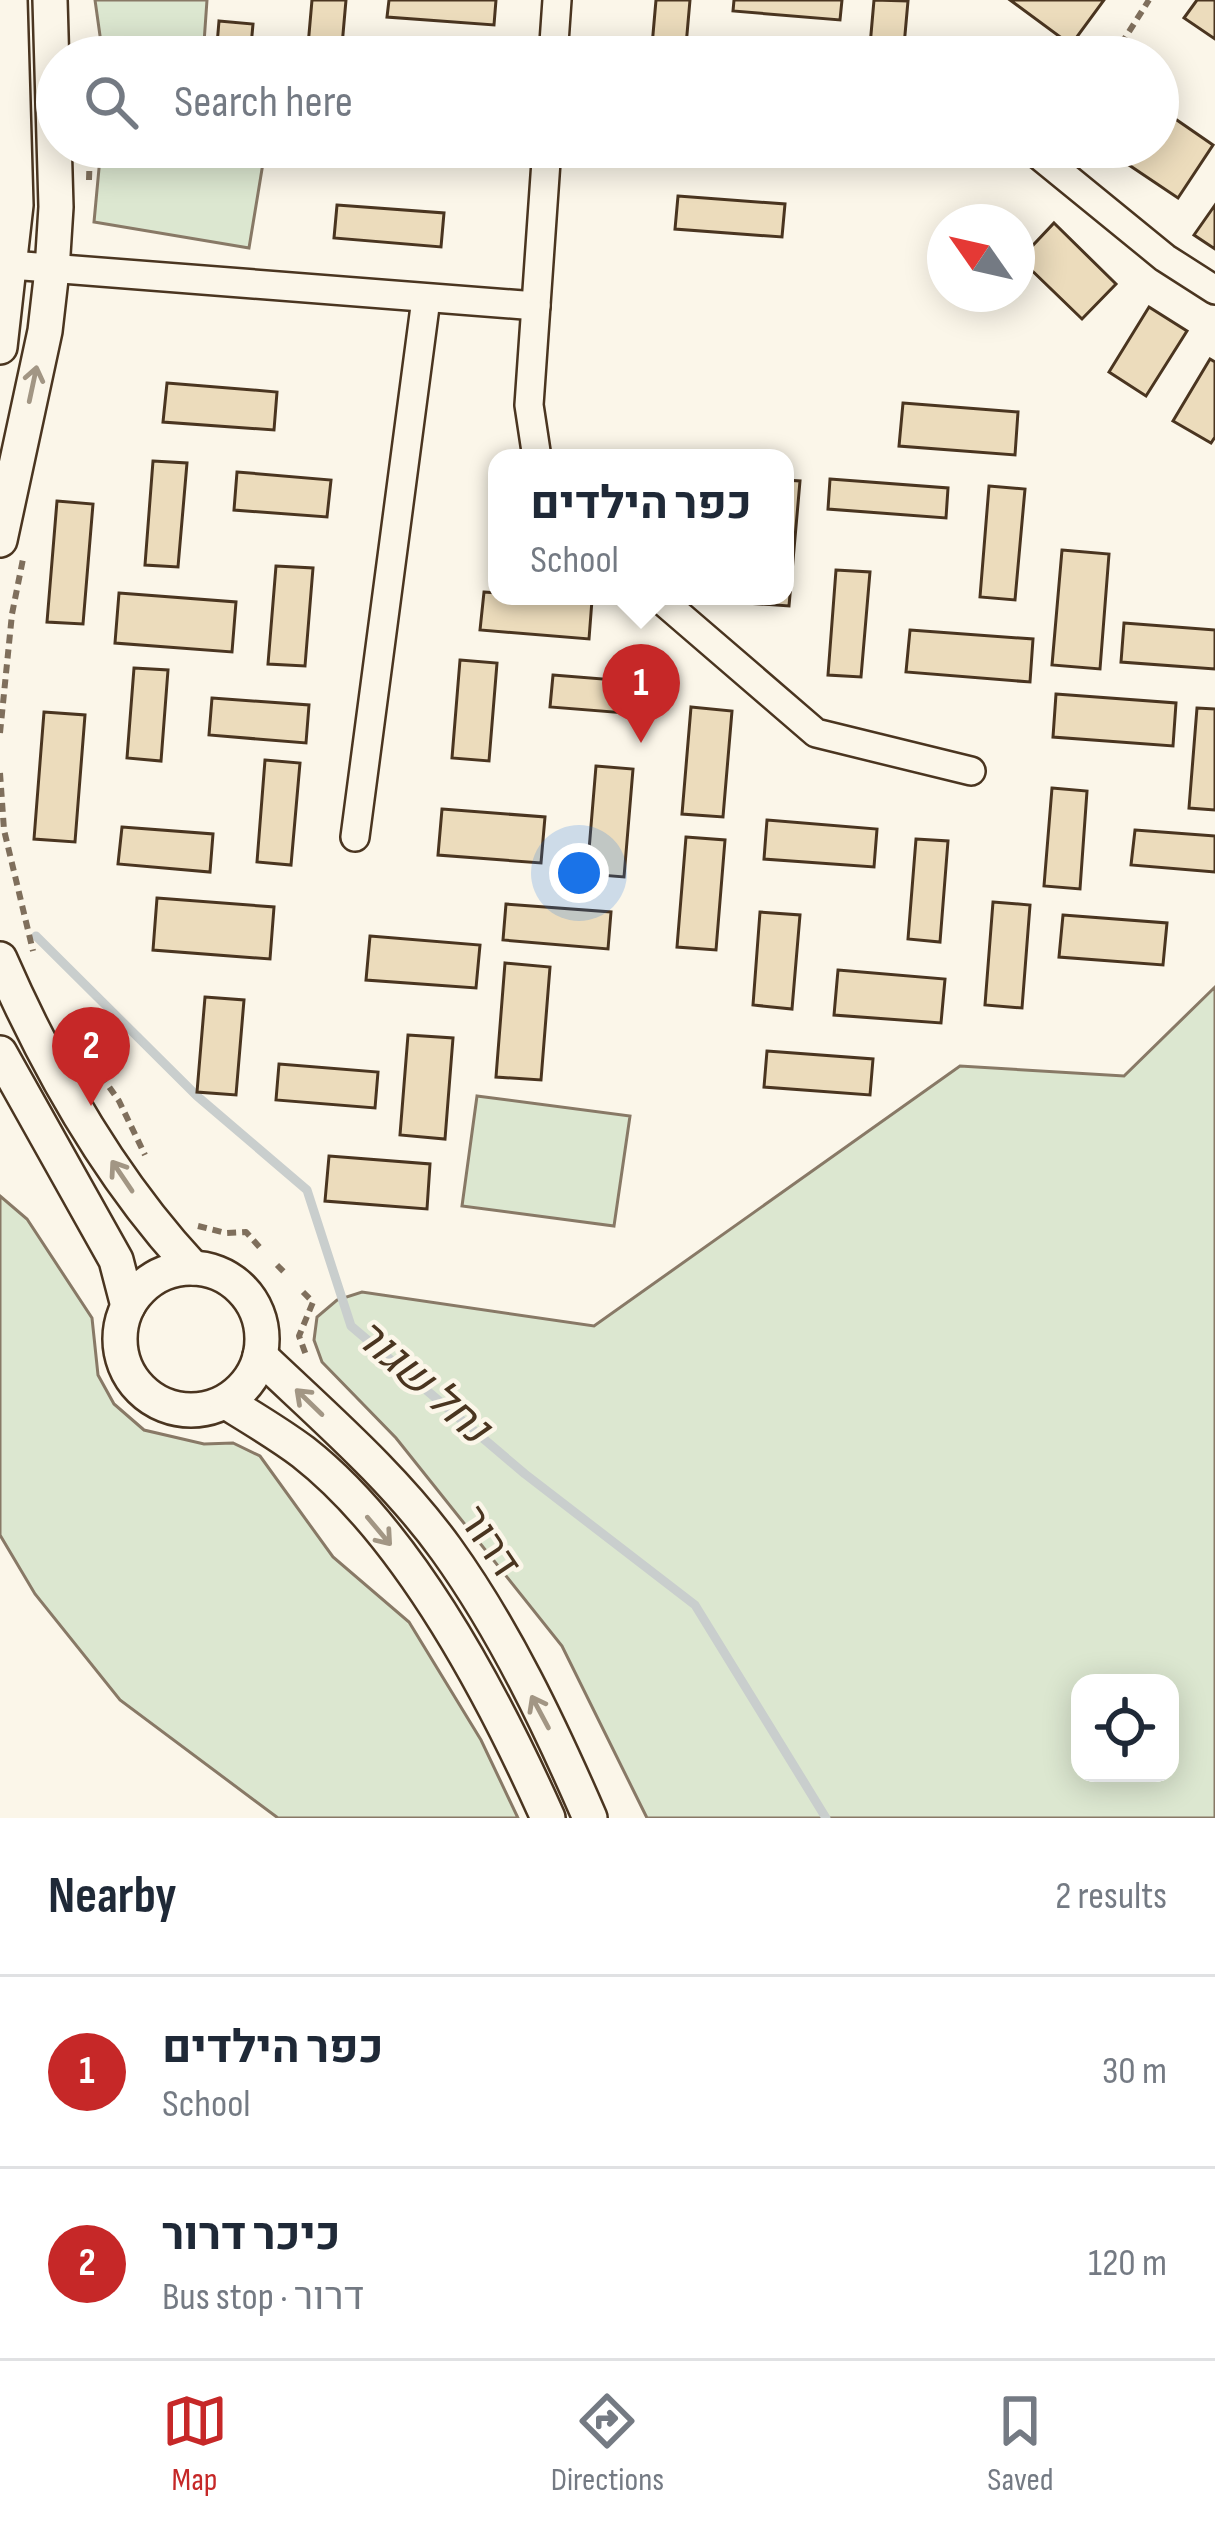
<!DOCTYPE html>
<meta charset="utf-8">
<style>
body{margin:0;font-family:"Sofia Sans Condensed",Heebo,sans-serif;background:#f6f6f7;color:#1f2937}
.controls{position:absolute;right:36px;bottom:36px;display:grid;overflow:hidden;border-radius:24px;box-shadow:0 6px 30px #0003}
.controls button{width:108px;height:108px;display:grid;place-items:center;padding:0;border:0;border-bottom:3px solid #e0e1e3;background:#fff;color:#1f2937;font:60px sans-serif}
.compass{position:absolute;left:927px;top:204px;width:108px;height:108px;border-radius:50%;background:#fff;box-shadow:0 6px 30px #0003;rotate:304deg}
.you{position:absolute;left:579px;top:873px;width:42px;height:42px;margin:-30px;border:9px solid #fff;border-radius:50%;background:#1a73e8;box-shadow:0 0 0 18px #1a73e833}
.badge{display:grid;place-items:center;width:78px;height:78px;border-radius:50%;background:#c62828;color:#fff;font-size:39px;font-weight:700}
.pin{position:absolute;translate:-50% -99px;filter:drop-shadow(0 3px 6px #0008)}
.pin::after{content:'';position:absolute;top:63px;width:42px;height:36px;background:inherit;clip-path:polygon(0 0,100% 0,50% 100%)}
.popup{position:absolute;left:488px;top:449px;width:306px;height:156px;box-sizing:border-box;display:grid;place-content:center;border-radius:24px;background:#fff;filter:drop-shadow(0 3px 9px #0005);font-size:39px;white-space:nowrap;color:#747a83}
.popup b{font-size:45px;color:#1f2937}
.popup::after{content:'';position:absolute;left:50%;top:100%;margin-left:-24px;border:24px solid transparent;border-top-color:#fff}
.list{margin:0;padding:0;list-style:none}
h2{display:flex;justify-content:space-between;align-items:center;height:156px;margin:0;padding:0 48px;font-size:51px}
h2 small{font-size:39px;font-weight:400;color:#747a83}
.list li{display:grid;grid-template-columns:78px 1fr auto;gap:36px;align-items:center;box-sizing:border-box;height:192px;padding:0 48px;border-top:3px solid #e0e1e3}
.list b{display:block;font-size:45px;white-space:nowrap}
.list p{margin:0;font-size:39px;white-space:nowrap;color:#747a83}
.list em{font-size:39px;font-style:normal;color:#747a83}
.icon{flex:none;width:66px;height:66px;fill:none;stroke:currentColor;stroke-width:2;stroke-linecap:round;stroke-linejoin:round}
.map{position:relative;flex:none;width:1215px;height:1818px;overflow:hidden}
.search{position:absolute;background:#fff;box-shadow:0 6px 30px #0003;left:36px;right:36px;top:36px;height:132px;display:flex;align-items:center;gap:30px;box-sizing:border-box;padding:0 42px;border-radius:66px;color:#747a83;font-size:45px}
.sheet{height:540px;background:#fff}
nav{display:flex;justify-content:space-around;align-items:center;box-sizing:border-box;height:168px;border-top:3px solid #e0e1e3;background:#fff;font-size:33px;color:#747a83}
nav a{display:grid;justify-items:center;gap:6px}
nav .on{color:#c62828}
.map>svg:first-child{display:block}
.green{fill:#dce7d0;stroke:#887966;stroke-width:3;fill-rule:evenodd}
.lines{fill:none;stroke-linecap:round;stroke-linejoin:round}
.stream{stroke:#c9cecd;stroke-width:9}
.building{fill:#ecdcbc;stroke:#4a3520;stroke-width:3}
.minor-casing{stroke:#4a3520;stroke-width:32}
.tertiary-casing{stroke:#4a3520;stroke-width:38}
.path{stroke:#7f6f5c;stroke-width:6;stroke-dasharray:9 6;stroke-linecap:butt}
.minor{stroke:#fbf6e9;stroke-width:27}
.tertiary{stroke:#fbf6e9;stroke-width:33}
.oneway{stroke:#a29684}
.labels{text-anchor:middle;stroke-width:9;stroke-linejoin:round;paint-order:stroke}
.street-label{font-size:42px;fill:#4a3520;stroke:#fbf6e9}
.water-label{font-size:45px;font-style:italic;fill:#4a3520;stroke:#fbf6e9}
</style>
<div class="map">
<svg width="1215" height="1818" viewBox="0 0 1215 1818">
<rect width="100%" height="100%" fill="#fbf6e9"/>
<g class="green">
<polygon points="95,0 207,0 203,57 103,57"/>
<polygon points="101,147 203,147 264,157 249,248 94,222"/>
<path d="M1215 987V1818H647L562 1646 396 1438 322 1362 314 1340 317 1317 337 1300 362 1292 594 1326 960 1066 1124 1076ZM1170 1683V1773H1080V1683Z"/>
<polygon points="477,1096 630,1116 614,1226 462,1206"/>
<polygon points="0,1196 27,1219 92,1318 98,1375 114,1404 144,1430 204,1444 233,1443 260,1456 333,1557 409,1622 481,1740 518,1818 278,1818 120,1700 35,1594 0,1535"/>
</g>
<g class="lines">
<polyline class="stream" points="36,936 197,1096 307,1190 351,1326 525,1474 695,1605 826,1818"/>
</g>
<g class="building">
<polygon points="312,0 346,0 341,57 307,57"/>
<polygon points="389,0 496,0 494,25 387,17"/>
<polygon points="656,0 690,0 685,57 651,57"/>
<polygon points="734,0 842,0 840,20 733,11"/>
<polygon points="874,0 908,1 903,57 869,57"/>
<polygon points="1010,0 1104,0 1071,45"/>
<polygon points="1197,0 1215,0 1215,39 1184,18"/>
<polygon points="219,21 253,24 250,57 216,57"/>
<polygon points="790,42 824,44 823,57 789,57"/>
<polygon points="1158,107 1213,145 1178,198 1114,155 1119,147 1158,147"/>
<polygon points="290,147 403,147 401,166 289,157"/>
<polygon points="427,147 458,147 457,160 427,157"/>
<polygon points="651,147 737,147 736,154"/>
<polygon points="678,196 785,204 782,237 675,229"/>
<polygon points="337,205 444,213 441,247 334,238"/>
<polygon points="1215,205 1215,249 1194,235"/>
<polygon points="1054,223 1116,284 1082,319 1020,259"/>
<polygon points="1149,307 1187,331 1146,396 1109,372"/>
<polygon points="1210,359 1215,362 1215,437 1211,443 1173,421"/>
<polygon points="167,383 277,392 274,430 163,422"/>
<polygon points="903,403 1018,412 1015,455 899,446"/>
<polygon points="153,461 187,463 178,567 145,565"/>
<polygon points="237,472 331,480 327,517 234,510"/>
<polygon points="830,479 948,488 946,518 828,509"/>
<polygon points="785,480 800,481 789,606 747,603 748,596 785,596"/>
<polygon points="989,486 1025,489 1015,600 980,597"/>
<polygon points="57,501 93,504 83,624 47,622"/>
<polygon points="1062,550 1109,554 1100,669 1052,665"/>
<polygon points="276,566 313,568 305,666 268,664"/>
<polygon points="836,570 870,572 861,677 828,675"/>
<polygon points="484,592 497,593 497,596 592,600 589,639 480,630"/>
<polygon points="119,593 236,602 232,652 115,643"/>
<polygon points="1124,623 1215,630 1215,669 1121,662"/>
<polygon points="910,630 1033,639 1030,682 906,672"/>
<polygon points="460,660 497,663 489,761 452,758"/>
<polygon points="134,668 168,670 161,761 127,758"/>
<polygon points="553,675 653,683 650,715 550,707"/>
<polygon points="1056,694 1176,703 1173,746 1053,737"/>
<polygon points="212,698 309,705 306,743 209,735"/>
<polygon points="691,707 732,711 723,817 682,814"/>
<polygon points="1197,708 1215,709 1215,810 1189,808"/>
<polygon points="44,712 85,715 75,842 34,839"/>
<polygon points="265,760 300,763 291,865 257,862"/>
<polygon points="596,766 633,769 624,877 587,874"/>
<polygon points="1052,788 1087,791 1080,889 1044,886"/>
<polygon points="442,809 545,817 541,863 438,855"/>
<polygon points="767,820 877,829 874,867 764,859"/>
<polygon points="122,827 213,834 210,872 118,864"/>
<polygon points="1135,830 1215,836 1215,872 1131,865"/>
<polygon points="686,837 725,840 716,950 677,947"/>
<polygon points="916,839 948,841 940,942 908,939"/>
<polygon points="157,898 274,907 270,959 153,950"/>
<polygon points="993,902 1030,905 1022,1008 985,1005"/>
<polygon points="506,904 611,912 608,949 503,940"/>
<polygon points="760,912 800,915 792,1009 753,1005"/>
<polygon points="1063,915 1167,923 1163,965 1059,957"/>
<polygon points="370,936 480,945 476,988 366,980"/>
<polygon points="505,963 550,967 541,1080 496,1077"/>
<polygon points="838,970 945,979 941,1023 834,1015"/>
<polygon points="205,997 244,1000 236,1095 197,1092"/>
<polygon points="408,1035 453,1038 445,1139 400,1135"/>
<polygon points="767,1051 873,1059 870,1095 764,1087"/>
<polygon points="279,1064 378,1072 375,1108 276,1100"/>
<polygon points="329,1156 430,1164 427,1209 325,1201"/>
</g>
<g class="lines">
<defs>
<g id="minor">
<polyline points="553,57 557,0"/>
<polyline points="1029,147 1165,258 1215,290"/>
<polyline points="11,265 536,306"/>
<polyline points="537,458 529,405 547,147"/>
<polyline points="657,596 816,733 971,771"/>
<polyline points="355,837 426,299"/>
</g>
<g id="tertiary">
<polyline points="0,347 16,205 10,0"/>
<polyline points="0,540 45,331 52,270 56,207 50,0"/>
<path d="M0 959C48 1069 111 1180 193 1268"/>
<polyline points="0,1053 116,1260 128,1306"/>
<circle cx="191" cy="1339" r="71"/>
<path d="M260 1356C324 1417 394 1477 446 1549 505 1631 550 1726 590 1818"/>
<path d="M226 1402C252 1418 279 1434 303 1452 409 1535 494 1697 548 1818"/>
</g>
</defs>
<use href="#minor" class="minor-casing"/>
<use href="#tertiary" class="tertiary-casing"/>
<g class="path">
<polyline points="1113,57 1149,0"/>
<polyline points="89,180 90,147"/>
<polyline points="0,733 12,614 23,559"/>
<polyline points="0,773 4,830 33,951"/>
<polyline points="75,1038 119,1101 145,1155"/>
<polyline points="198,1226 226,1233 246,1232 263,1251"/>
<polyline points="277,1265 285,1273"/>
<polyline points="303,1292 313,1302 299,1336 306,1355"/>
</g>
<use href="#minor" class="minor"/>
<use href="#tertiary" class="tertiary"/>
</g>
<defs><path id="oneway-shaft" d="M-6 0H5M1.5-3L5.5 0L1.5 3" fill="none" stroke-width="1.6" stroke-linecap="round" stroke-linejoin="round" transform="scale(3)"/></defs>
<g class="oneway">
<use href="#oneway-shaft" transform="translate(33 384) rotate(-78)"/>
<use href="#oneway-shaft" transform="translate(122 1176) rotate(-124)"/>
<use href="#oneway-shaft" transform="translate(309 1402) rotate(-136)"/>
<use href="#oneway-shaft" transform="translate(379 1531) rotate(50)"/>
<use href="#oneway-shaft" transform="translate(540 1712) rotate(-118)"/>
</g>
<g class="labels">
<g class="street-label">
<text transform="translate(491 1541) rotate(56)" y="15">דרור</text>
</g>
<g class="water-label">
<text transform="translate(423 1380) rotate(41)" y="16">נחל שגור</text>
</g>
</g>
</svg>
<div class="controls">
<button><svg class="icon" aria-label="locate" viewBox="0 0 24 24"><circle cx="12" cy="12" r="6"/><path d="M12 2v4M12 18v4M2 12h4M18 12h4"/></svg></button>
</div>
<svg class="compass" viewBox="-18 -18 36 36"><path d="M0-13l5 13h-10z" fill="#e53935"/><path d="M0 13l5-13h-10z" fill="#747a83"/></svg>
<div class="you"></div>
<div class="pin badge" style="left:641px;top:743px">1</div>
<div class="popup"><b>כפר הילדים</b>School</div>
<div class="pin badge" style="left:91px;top:1106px">2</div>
<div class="search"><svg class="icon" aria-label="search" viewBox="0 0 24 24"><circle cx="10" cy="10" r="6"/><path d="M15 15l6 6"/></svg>Search here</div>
</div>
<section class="sheet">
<h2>Nearby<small>2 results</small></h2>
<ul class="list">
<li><span class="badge">1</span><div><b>כפר הילדים</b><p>School</p></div><em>30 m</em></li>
<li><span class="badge">2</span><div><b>כיכר דרור</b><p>Bus stop · דרור</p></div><em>120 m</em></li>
</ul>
</section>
<nav>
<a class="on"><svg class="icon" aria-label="map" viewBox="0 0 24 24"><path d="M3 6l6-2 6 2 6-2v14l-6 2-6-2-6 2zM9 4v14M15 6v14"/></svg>Map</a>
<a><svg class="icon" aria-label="directions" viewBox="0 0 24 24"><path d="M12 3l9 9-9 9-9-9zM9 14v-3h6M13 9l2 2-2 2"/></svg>Directions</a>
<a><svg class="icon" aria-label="saved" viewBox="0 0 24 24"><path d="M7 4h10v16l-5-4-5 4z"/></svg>Saved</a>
</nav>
